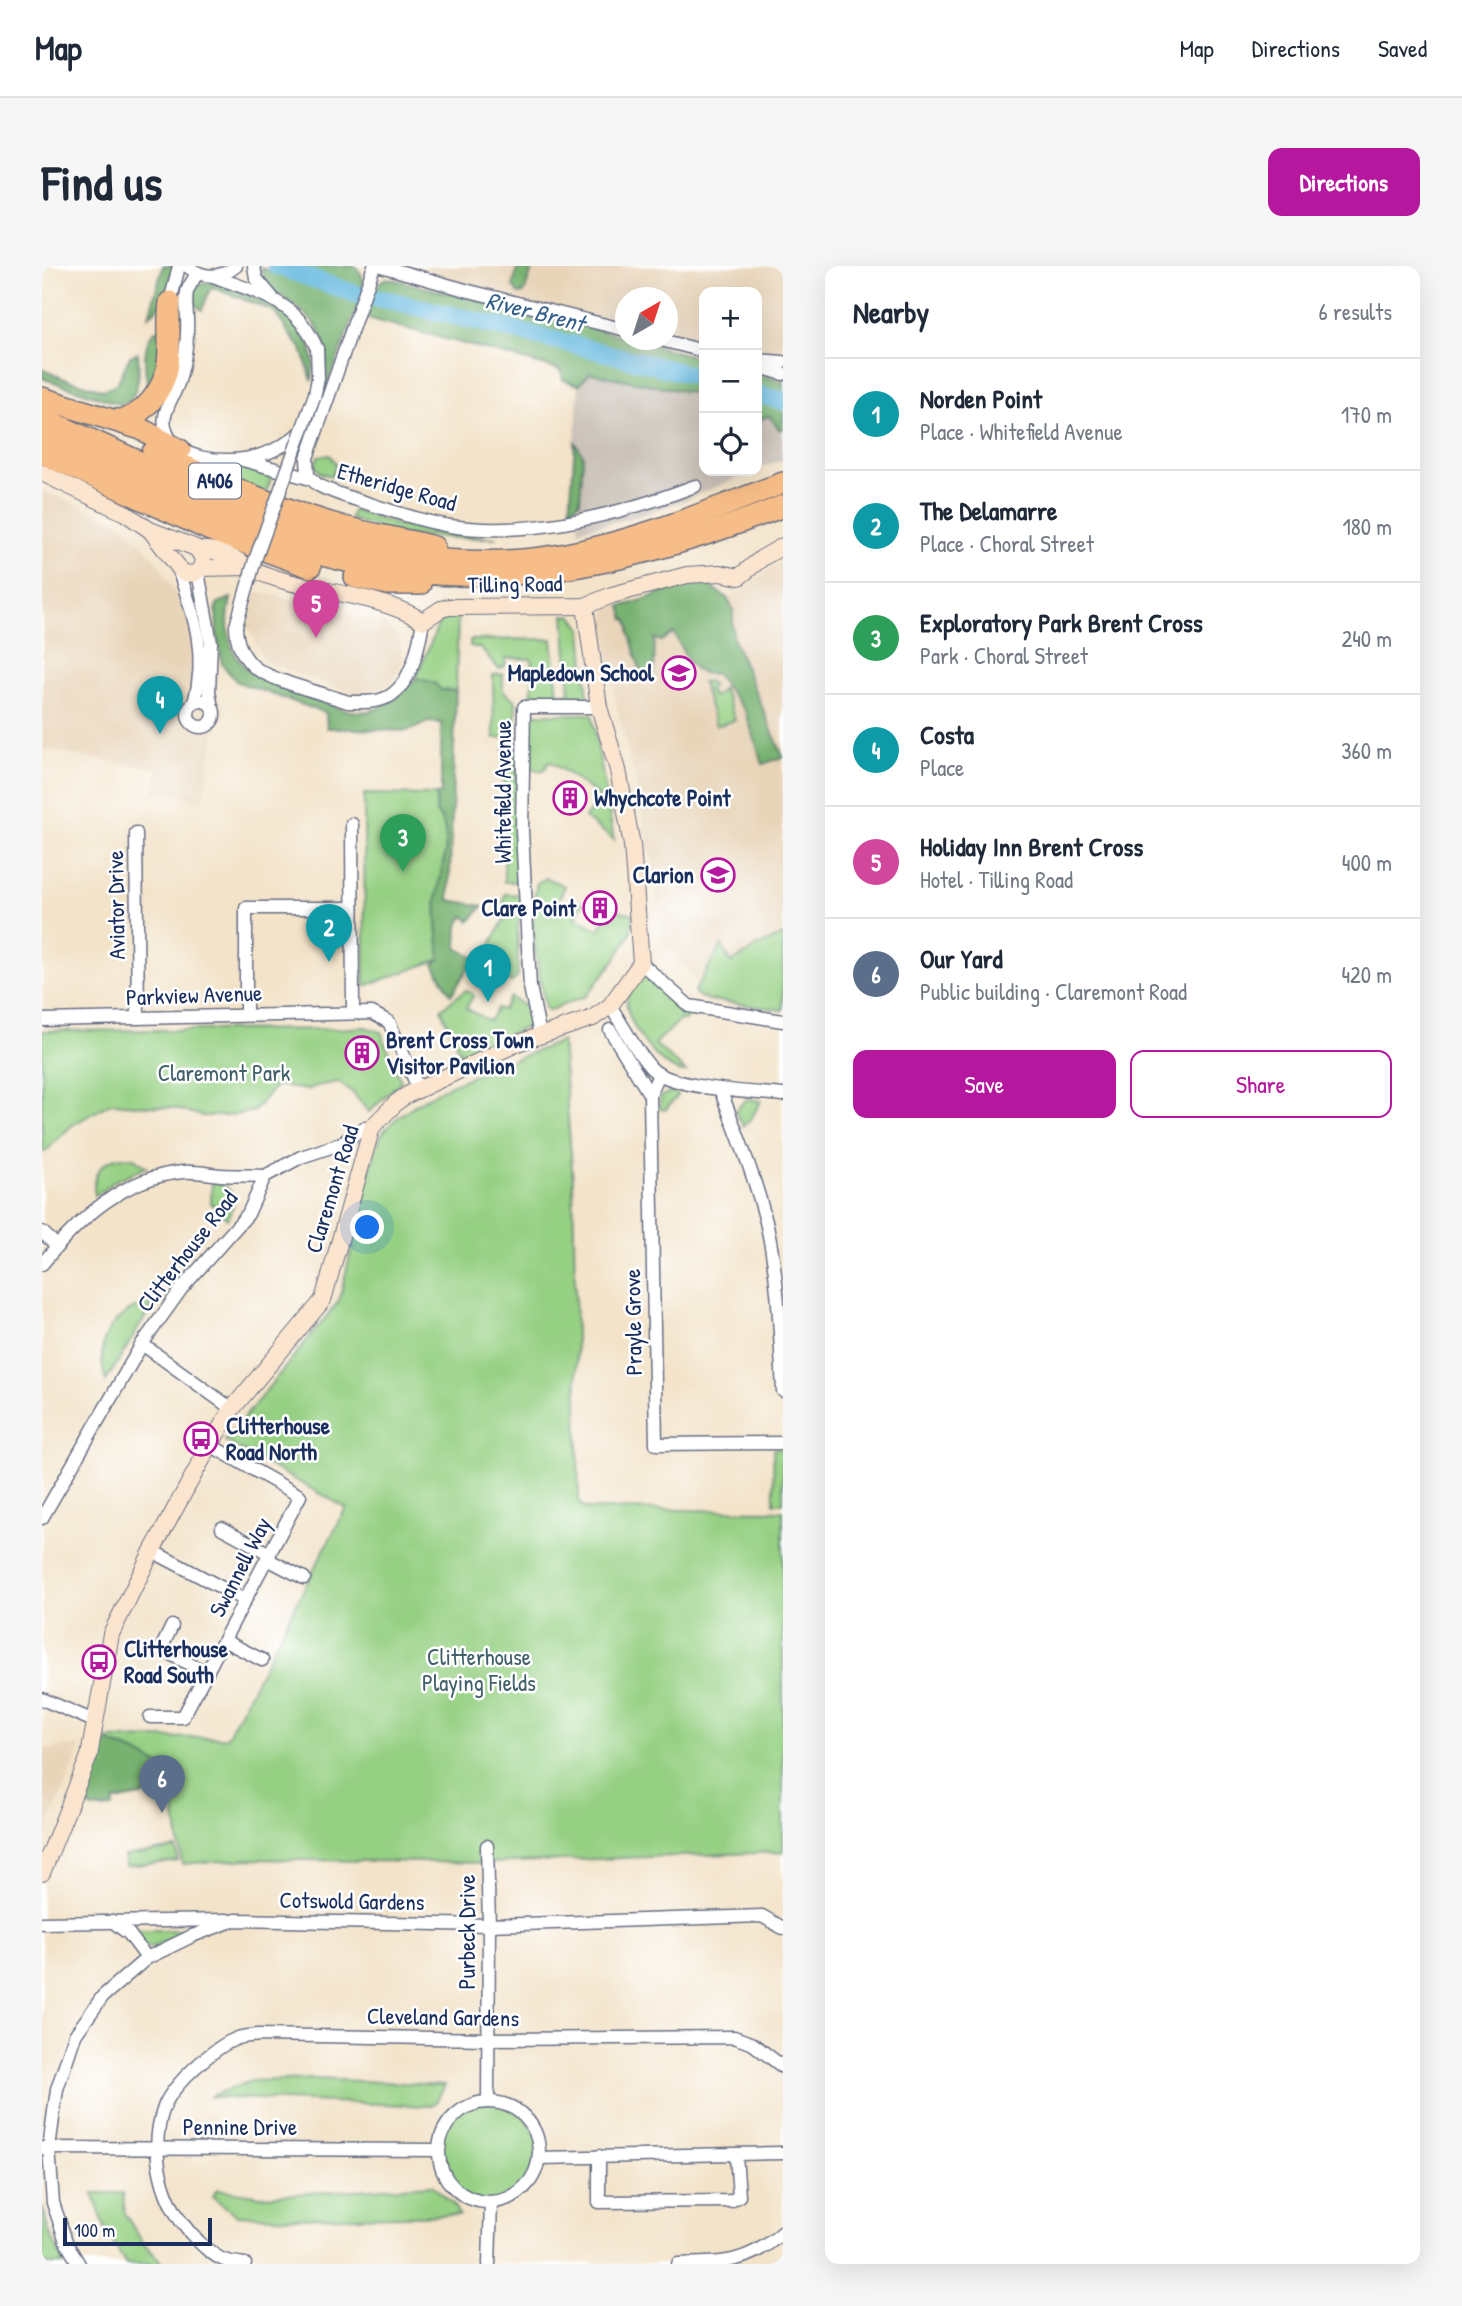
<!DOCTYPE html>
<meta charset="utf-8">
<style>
body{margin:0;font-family:"Patrick Hand",sans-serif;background:#f6f6f7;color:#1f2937}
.controls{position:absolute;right:21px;top:21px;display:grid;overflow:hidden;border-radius:14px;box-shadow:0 7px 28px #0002}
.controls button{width:63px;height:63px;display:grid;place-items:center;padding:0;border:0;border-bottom:2px solid #e0e1e3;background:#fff;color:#1f2937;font:35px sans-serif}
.compass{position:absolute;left:573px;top:21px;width:63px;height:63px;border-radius:50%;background:#fff;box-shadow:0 7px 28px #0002;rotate:39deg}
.scale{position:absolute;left:21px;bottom:18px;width:149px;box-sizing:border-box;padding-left:7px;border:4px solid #1b2f5e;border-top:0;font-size:19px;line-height:24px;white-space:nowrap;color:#1b2f5e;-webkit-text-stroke:5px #fff;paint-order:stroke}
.you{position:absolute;left:326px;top:962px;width:24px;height:24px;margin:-18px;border:5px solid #fff;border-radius:50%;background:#1a73e8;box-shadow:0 0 0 10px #1a73e833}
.badge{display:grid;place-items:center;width:46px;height:46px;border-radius:50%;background:#b5179e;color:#fff;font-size:23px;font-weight:700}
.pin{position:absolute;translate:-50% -58px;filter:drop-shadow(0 2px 4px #0008)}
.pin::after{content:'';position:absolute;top:37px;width:24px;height:21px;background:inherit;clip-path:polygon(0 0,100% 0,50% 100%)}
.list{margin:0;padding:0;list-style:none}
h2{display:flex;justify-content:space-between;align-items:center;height:91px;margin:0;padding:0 28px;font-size:30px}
h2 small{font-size:23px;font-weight:400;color:#747a83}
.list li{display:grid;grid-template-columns:46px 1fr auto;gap:21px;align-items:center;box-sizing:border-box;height:112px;padding:0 28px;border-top:2px solid #e0e1e3}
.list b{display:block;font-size:26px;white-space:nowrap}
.list p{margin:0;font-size:23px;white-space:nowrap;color:#747a83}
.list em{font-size:23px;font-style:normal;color:#747a83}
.actions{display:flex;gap:14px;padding:21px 28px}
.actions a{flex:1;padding:16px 0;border:2px solid #b5179e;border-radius:14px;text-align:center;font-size:24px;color:#b5179e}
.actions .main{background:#b5179e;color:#fff}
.icon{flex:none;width:38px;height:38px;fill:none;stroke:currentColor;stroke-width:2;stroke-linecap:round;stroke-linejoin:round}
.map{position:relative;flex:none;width:741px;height:1998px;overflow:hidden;border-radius:14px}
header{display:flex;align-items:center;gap:42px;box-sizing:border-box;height:98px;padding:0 35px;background:#fff;border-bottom:2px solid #e0e1e3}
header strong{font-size:33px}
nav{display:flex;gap:38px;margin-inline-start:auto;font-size:24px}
.intro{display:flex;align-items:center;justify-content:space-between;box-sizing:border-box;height:168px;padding:0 42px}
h1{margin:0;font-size:49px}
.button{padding:18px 32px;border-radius:14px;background:#b5179e;color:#fff;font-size:24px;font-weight:700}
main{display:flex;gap:42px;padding:0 42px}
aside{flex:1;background:#fff;border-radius:14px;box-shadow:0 7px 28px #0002}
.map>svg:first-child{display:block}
.built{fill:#e8d4b8}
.industrial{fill:#cbc2b8}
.green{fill:#96d083;stroke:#588070;stroke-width:2}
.forest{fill:#78b271;stroke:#4a7068;stroke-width:2}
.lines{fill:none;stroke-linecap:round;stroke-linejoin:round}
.river{stroke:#63b8df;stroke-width:18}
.street-casing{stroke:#676e83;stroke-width:15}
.secondary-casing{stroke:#676e83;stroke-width:18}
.highway-casing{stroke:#676e83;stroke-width:24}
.street{stroke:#fff;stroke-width:12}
.secondary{stroke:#fce5cf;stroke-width:16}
.highway{stroke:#f7bd88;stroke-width:21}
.street-bridge-casing{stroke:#676e83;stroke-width:15;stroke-linecap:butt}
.street-bridge{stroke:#fff;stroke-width:12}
.labels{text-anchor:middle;stroke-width:5;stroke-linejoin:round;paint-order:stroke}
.shield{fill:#fff;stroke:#5f6d8e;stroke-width:2}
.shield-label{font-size:21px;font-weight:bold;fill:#1b2f5e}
.street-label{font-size:23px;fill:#1b2f5e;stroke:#fff}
.poi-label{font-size:23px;font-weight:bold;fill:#1b2f5e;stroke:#fff;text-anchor:start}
.park-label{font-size:23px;fill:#405f69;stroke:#fff}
.water-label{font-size:24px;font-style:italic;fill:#345f8b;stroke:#fff}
</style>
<header>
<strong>Map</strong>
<nav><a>Map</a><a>Directions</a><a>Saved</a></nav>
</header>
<div class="intro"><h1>Find us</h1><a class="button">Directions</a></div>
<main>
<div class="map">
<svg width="741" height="1998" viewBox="0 0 741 1998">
<rect width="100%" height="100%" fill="#fff"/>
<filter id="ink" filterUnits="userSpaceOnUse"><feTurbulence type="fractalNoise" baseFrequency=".0143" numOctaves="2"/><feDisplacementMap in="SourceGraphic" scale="14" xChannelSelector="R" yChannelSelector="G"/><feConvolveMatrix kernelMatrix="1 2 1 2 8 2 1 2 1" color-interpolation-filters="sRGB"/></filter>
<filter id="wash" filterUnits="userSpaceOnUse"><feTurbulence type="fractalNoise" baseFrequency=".00686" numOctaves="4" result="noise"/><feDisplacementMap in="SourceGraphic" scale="28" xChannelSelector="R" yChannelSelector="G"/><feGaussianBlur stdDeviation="1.57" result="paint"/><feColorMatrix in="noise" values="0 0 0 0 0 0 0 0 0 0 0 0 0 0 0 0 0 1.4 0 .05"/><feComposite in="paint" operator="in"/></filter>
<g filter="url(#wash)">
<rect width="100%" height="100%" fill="#f3e3c9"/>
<g class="built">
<polygon points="339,0 741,0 741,101 715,92 715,26 662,26 662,80 626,72 626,32 584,32 583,63"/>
<polygon points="0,224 78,257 99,276 117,298 149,356 174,357 174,426 184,445 172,470 161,535 112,525 115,503 0,483"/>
<polygon points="741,293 741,744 668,734 622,679 599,539 575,442 560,354 565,344 572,340 592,338 596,334 617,329 636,320 666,319 686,332"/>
<polygon points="215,325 342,357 358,373 360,396 348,419 317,430 222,395 206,360"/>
<polygon points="38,1480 34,1492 0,1576 0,1483"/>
</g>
<g class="industrial">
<polygon points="548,107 662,129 662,205 712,205 641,235 593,251 536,264 541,189 533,176 537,119"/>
<polygon points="715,140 741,146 741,194 715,203"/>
</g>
<g class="green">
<polygon points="288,189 294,198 290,210 279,207 273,200 276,190"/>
<polygon points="153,194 197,199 230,210 223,229"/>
<polygon points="311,244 355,259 416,269 455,272 415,272 357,268 308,253"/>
<polygon points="416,346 414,425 399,424 392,417 374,412 397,357"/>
<polygon points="522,349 531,350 540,363 546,434 489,433 491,410 490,393 464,392 463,400 457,403 438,382 428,380 428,374 510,373 516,428 528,427"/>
<polygon points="461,408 461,425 474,435 473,471 452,472 451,409"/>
<polygon points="665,415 670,418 667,424 670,430 674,430 681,422 693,454 674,460 660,416"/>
<polygon points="488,448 550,448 572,574 543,552 557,530 508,495 501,505 487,502"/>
<polygon points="462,482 474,483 475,616 462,616"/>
<path d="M322 528 394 529V546C415 569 397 605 395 632 393 651 397 673 398 693L323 720Z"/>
<path d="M504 612 523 620 516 635 531 644 537 635 541 638 534 651 557 664 565 650 570 653 575 644 592 648 588 669 573 694 544 730 506 745 503 741C496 703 485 654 495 617Z"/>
<path d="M463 628 480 629 476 661V711L470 716C455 713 447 703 443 689L464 650 460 646Z"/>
<polygon points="741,669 741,744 668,734 658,731 652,726 680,679 689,697 713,682"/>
<path d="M602 704 648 745 644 754H638L613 778 644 806C621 808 581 756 585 733 587 723 597 713 602 704Z"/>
<path d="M424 724 432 729 424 742 447 755 455 742 461 744 468 731C481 739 490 743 490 759L418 788 399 743Z"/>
<polygon points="323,761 339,766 359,815 327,846 310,826 296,816 274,820 265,824 234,819 212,845 186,850 160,850 132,842 69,837 29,860 3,886 0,884 0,765 293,763"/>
<path d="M520 775 531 915 537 1236 542 1242 547 1243 741 1245V1586L444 1597 206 1593 140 1598 130 1528 110 1532 109 1528 72 1535 71 1542 51 1543 40 1533 66 1473 185 1471 304 1242 183 1175 297 1035 333 885C336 878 338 871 342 865 377 823 468 796 520 775Z"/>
<polygon points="628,826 635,827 635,831 623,844 617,843 619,831"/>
<polygon points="705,833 719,835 709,853 701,860 693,845"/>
<path d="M78 891 92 892 105 901 74 914 53 930C49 909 58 896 78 891Z"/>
<path d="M170 916C191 918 197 937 185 953L169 937Z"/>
<path d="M113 1035 64 1115C51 1071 71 1046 113 1035Z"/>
<polygon points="741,1182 741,1237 732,1237 731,1183"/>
<polygon points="134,1582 136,1595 84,1600 82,1590"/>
<polygon points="90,1664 146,1664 110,1681 103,1680"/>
<polygon points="274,1813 403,1819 394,1836 386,1840 167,1831 209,1815"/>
<circle cx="447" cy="1886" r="50"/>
<polygon points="390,1919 411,1938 417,1949 251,1952 194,1949 170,1930 175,1923 219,1930"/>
<polygon points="51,1927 81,1927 83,1948 101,1977 122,1998 84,1998 65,1967"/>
<polygon points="1,1941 6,1962 22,1998 0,1998"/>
</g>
<g class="forest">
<polygon points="121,0 132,0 123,35 107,50"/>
<path d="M254 0H313C320 8 323 13 320 24Z"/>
<polygon points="476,0 490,3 482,27 476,28 471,20"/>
<path d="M219 2 317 36 278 139C289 89 291 65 246 35 232 26 222 19 219 2Z"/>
<path d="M345 12 573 68 583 71 584 74H592L662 93V108C554 76 442 57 333 25L338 16Z"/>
<path d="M168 15 243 43 268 79 272 97 270 115 260 83 248 69 232 45 169 21 160 44C152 39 150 34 149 26L157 19Z"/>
<polygon points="329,38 356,42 653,114 662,116 662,129 548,107 537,119 521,114 519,104 325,52"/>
<path d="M116 63 124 65 127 71 106 124C103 106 98 74 116 63Z"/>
<path d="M96 87C97 106 99 122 85 137L77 138 0 112V103L20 112 62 124 75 118 88 90Z"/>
<polygon points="715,108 741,115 741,132 715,124"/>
<polygon points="715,132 741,139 741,163 737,163 727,150 715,154"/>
<polygon points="533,176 541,189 538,235 528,245"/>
<path d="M651 315 666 319 685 332 691 343V372L741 491 721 498 703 445 673 407C648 413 643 386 632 367L619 375 613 372 612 408 599 407 587 365 588 363 586 354H583L579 340C603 336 627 322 651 315Z"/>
<path d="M189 332C174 403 218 415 273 434 290 440 313 450 331 444 350 438 360 426 374 412L392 417 399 424 414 425 407 634 441 640 428 655 422 650 416 660 415 682 433 692 409 729 392 698 398 693C397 673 393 651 395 632 397 605 415 569 394 546V529L399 528V457L387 456 366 465 288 462H285L284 447 195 416 180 398 175 369 174 341 176 337Z"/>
<polygon points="64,1475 97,1488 130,1506 130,1527 110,1532 109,1528 72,1535 71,1542 51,1543 40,1533"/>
</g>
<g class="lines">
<g class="river">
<polyline points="234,0 317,29 351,35 541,81 662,112"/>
<polyline points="715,128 741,135"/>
</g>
</g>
</g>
<g filter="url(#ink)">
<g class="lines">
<defs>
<g id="street">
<path d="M145 0C161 13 178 13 194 0"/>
<polyline points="212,0 214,12 230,31"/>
<path d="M332 0 265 192 266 210 276 219C293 228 313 233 331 239 356 247 382 256 408 260 488 272 579 248 653 220"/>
<polyline points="339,0 427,25 584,64"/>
<path d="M155 7C152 14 147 19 145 26 143 35 145 43 145 53 146 72 143 93 138 111 135 126 119 145 123 161 131 197 188 198 216 190 233 185 249 176 261 163"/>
<path d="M171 10C217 28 254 33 275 83"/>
<polyline points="128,36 137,0"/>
<polyline points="619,74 662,85"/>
<polyline points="715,94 741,96"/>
<polyline points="715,100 741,108"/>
<polyline points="201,194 269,213"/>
<path d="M136 303C152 349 166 387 152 437"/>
<polyline points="156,306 169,377 167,426 170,442"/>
<path d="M194 360C194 375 199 388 210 399 225 414 284 428 306 436 319 436 334 437 346 431 370 418 377 379 381 355"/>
<circle cx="159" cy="448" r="13"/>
<polyline points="310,558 311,746"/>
<polyline points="94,567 96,752"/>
<polyline points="599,697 647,740 741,755"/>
<path d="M568 740C582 760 593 785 610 803 631 823 711 826 741 829"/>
<polyline points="204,749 204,642 310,642"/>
<polyline points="0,754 330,747 347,756 377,824"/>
<polyline points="568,764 608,829"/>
<polyline points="498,769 488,721 480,565 482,441 557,441"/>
<polyline points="617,808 608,829 614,1178 741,1177"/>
<path d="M678 823C695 868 714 913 725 960 737 1014 738 1070 741 1125"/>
<polyline points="0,966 15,980"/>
<path d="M0 998C37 953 81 911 141 906 154 905 167 908 179 909 194 910 208 909 223 910"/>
<polyline points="100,1078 190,1143"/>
<polyline points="0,1252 100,1078 140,1022 206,948 223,910 259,891 298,878 323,862 330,861"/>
<polyline points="180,1262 228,1288"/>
<polyline points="110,1285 203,1334"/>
<polyline points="225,1293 262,1312"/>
<polyline points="130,1360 119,1383 165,1407"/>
<polyline points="183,1375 220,1394"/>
<polyline points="0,1433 52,1455"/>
<polyline points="108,1451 141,1451 258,1230 168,1179"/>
<polyline points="445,1580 447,1659 446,1835"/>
<polyline points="70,1655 87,1668 105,1692"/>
<polyline points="0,1657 185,1654"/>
<circle cx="447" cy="1886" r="50"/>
<polyline points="0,1882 396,1884"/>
<polyline points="557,1890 557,1936 689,1935 697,1930 694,1889"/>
<polyline points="497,1892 741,1887"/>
<polyline points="37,1998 25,1978 11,1937 7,1882 15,1823 33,1769 61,1730 105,1692 150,1670 193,1654 447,1659 720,1650 741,1662"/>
<path d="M203 1998C196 1997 188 1996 182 1994 171 1990 160 1979 152 1971 120 1938 106 1885 122 1841 130 1819 173 1780 196 1772 202 1770 210 1770 217 1769L446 1773 692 1771 711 1778 741 1801"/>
<polyline points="447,1998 449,1936"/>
<path d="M636 1998C680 1997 706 1998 741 1966"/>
</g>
<g id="secondary">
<polyline points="0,207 83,247 108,264 154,282 161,292 159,302 152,308 141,307 108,264"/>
<path d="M158 284C184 282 203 302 227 310 277 328 334 327 381 355L399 343 407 341 543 340 570 329 645 309 678 307 697 311 720 292 741 280"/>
<polyline points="159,302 204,301"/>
<polyline points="0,1607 47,1490 69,1368 110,1285 168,1179 190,1143 281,1034 330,861 355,836 365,829 476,777 551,752 568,740 599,697 590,579 576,504 557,441 543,340"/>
</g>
<g id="highway">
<polyline points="0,132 99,163 138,184"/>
<path d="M0 152C50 174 100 197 150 220 179 233 207 248 237 258 325 290 426 305 519 289 597 275 668 244 741 217"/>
<path d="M75 154C89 154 99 146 108 136 137 102 123 74 128 36"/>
<path d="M0 170C48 192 96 214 144 236 181 252 218 270 257 282 426 336 580 304 741 240"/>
<path d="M111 186C173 214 236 243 302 261 332 269 362 273 392 281"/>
<polyline points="0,187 168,264 268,301"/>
<polyline points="313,311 346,318 378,318"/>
</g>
</defs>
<use href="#street" class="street-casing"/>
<use href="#secondary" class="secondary-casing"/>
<use href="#highway" class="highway-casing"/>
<use href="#street" class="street"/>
<use href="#secondary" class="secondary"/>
<use href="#highway" class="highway"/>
<defs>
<polyline id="street-bridge" points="194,360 213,294 273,128 276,112 275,83"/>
</defs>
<use href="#street-bridge" class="street-bridge-casing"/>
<use href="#street-bridge" class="street-bridge"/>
</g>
</g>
<defs>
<symbol id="school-ring" viewBox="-11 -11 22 22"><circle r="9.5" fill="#fff" stroke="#b5179e" stroke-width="1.5"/><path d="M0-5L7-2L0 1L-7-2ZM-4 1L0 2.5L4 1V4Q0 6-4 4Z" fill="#b5179e"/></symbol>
<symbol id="building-ring" viewBox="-11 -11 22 22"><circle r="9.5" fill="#fff" stroke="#b5179e" stroke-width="1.5"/><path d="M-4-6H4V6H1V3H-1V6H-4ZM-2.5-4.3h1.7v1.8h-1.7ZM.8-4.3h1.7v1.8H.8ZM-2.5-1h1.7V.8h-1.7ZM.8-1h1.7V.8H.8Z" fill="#b5179e"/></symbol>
<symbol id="bus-ring" viewBox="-11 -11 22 22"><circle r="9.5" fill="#fff" stroke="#b5179e" stroke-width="1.5"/><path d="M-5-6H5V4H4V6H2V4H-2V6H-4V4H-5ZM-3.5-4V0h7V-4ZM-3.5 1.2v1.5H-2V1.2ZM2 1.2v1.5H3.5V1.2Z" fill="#b5179e"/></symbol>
</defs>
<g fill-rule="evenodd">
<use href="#school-ring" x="618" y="388" width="38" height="38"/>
<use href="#building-ring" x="509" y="513" width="38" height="38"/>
<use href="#school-ring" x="657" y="590" width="38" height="38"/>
<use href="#building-ring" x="539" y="623" width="38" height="38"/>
<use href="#building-ring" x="301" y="768" width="38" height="38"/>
<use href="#bus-ring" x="140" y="1154" width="38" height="38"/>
<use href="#bus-ring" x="38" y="1377" width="38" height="38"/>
</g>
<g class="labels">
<rect class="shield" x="147" y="197.5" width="52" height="35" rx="5"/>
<g class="shield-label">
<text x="173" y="222">A406</text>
</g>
<g class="street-label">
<text transform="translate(355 221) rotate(16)" y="8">Etheridge Road</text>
<text transform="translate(473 318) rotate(-1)" y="8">Tilling Road</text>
<text transform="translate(461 526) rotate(-90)" y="8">Whitefield Avenue</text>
<text transform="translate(74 639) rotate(-91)" y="8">Aviator Drive</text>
<text transform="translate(152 729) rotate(-2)" y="8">Parkview Avenue</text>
<text transform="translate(290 923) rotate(-73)" y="8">Claremont Road</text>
<text transform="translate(145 985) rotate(-52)" y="8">Clitterhouse Road</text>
<text transform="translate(591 1056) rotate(-91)" y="8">Prayle Grove</text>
<text transform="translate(198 1301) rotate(-63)" y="8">Swannell Way</text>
<text transform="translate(310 1635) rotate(1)" y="8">Cotswold Gardens</text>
<text transform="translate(425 1666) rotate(-90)" y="8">Purbeck Drive</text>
<text transform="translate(401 1751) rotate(1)" y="8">Cleveland Gardens</text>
<text x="198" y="1869">Pennine Drive</text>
</g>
<g class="poi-label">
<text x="612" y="415" text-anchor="end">Mapledown School</text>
<text x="552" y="540">Whychcote Point</text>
<text x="652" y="617" text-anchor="end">Clarion</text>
<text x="534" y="650" text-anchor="end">Clare Point</text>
<text x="344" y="782">Brent Cross Town<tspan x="344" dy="26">Visitor Pavilion</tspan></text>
<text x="184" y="1168">Clitterhouse<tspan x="184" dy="26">Road North</tspan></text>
<text x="82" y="1391">Clitterhouse<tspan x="82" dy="26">Road South</tspan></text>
</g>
<g class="park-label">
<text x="182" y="815">Claremont Park</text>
<text x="437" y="1399">Clitterhouse<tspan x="437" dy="26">Playing Fields</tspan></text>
</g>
<g class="water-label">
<text transform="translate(493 46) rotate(14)" y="8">River Brent</text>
</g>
</g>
</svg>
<div class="controls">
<button>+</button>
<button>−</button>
<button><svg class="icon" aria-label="locate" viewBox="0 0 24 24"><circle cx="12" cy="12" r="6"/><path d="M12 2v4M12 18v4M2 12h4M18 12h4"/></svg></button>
</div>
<svg class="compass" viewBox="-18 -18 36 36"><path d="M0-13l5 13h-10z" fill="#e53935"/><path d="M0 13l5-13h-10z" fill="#747a83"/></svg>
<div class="scale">100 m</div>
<div class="you"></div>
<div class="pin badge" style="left:446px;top:736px;background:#0f9aa8">1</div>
<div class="pin badge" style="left:287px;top:696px;background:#0f9aa8">2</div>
<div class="pin badge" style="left:361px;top:606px;background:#2e9e5b">3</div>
<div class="pin badge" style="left:118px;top:468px;background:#0f9aa8">4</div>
<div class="pin badge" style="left:274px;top:372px;background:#d1479c">5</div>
<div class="pin badge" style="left:120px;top:1547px;background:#5c6f8a">6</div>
</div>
<aside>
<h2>Nearby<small>6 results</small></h2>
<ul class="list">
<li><span class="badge" style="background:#0f9aa8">1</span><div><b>Norden Point</b><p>Place · Whitefield Avenue</p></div><em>170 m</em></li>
<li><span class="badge" style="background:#0f9aa8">2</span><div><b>The Delamarre</b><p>Place · Choral Street</p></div><em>180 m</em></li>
<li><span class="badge" style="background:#2e9e5b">3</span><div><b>Exploratory Park Brent Cross</b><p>Park · Choral Street</p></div><em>240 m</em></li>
<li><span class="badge" style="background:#0f9aa8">4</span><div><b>Costa</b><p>Place</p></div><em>360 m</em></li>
<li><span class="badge" style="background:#d1479c">5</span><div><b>Holiday Inn Brent Cross</b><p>Hotel · Tilling Road</p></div><em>400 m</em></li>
<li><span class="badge" style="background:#5c6f8a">6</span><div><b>Our Yard</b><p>Public building · Claremont Road</p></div><em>420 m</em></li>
</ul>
<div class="actions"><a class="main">Save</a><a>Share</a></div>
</aside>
</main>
